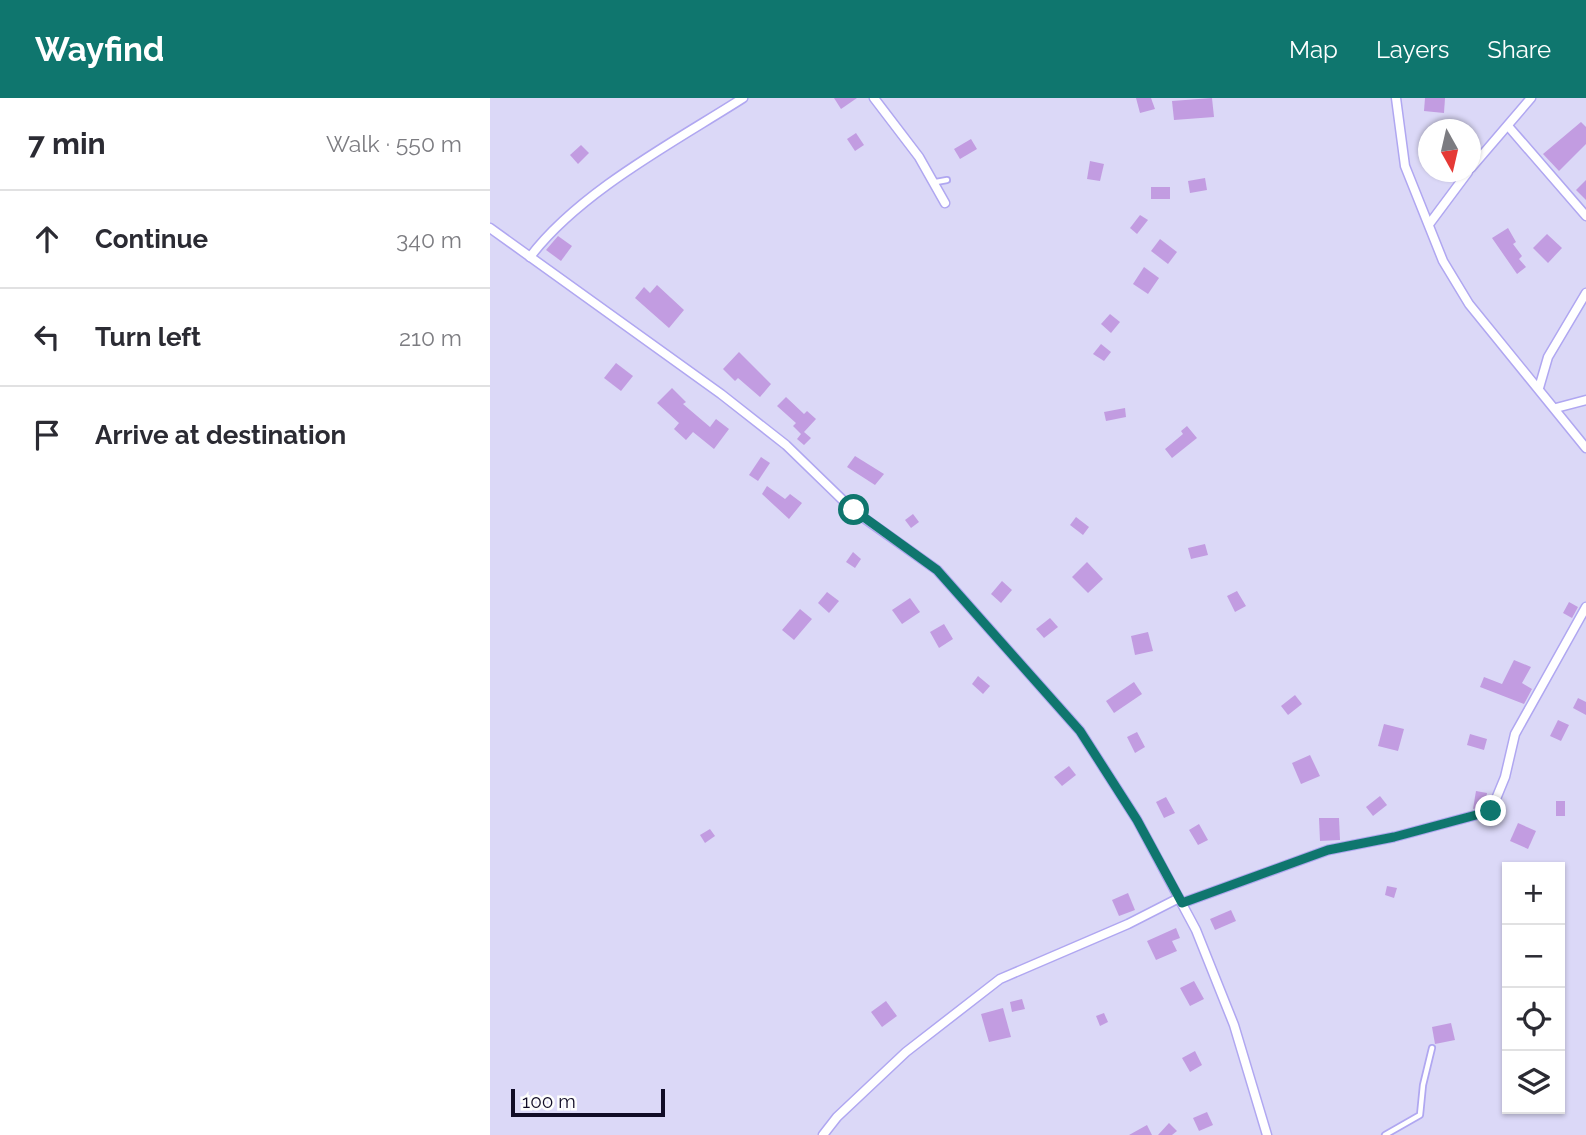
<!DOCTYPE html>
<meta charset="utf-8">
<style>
body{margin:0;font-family:Raleway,sans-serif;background:#f7f7f7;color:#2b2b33}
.controls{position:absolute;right:21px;bottom:21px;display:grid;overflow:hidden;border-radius:0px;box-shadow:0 2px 5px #0004}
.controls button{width:63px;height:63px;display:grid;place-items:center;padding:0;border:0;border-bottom:2px solid #e1e1e2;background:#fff;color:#2b2b33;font:35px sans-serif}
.compass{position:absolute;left:928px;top:21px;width:63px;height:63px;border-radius:50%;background:#fff;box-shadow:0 2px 5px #0004;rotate:172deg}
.scale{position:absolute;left:21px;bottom:18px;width:154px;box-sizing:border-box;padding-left:7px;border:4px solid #110c26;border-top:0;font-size:19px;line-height:24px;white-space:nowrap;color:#110c26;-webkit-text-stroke:5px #fdfdfd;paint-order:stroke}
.stop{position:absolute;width:21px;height:21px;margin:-16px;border:5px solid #0f766e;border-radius:50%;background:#fff}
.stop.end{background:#0f766e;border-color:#fff;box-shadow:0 2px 7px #0008}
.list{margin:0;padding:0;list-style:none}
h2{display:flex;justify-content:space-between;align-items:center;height:91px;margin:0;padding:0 28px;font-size:30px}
h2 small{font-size:23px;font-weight:400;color:#7c7c81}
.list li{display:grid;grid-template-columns:46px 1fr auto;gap:21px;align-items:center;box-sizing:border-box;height:98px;padding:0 28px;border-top:2px solid #e1e1e2}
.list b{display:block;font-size:26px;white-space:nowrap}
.list em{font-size:23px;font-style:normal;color:#7c7c81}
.icon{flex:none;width:38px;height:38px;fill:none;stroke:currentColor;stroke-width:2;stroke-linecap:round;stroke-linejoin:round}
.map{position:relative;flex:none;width:1096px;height:1037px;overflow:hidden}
header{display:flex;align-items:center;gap:42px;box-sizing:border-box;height:98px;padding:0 35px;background:#0f766e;color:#fff}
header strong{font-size:33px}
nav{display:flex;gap:38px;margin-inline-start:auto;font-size:24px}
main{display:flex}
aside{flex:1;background:#fff}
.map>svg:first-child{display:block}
.building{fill:#c29ce1}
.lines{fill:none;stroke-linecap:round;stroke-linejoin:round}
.service-casing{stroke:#b0a7f1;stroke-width:8}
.minor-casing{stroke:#b0a7f1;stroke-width:11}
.service{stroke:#fff;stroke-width:4.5}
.minor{stroke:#fff;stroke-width:8}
.route{stroke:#0f766e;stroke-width:9}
</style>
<header>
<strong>Wayfind</strong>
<nav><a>Map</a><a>Layers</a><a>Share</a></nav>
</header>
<main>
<aside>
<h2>7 min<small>Walk · 550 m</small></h2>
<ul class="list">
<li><svg class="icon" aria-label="ahead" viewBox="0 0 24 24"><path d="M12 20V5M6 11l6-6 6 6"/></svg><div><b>Continue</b></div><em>340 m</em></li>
<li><svg class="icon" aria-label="left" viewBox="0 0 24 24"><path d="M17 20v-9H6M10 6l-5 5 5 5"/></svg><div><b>Turn left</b></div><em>210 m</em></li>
<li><svg class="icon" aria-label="arrive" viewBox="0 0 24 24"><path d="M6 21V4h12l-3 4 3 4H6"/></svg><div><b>Arrive at destination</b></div></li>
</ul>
</aside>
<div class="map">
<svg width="1096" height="1037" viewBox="0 0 1096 1037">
<rect width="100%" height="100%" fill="#dbd8f7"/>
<g class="building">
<polygon points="344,0 367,0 351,11"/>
<polygon points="646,0 661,0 665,11 650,15"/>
<polygon points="722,0 724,19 684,22 682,3"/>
<polygon points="935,0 955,0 954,15 934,13"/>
<polygon points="964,22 966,32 940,32 940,29"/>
<polygon points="1091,24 1096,29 1096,46 1069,73 1053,56"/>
<polygon points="366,35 374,47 365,53 357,41"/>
<polygon points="481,41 487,51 470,61 464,51"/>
<polygon points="91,47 99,55 88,66 80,57"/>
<polygon points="600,63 614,66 610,83 597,81"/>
<polygon points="951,74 970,74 966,79 953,83"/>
<polygon points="715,80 717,92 700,95 698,83"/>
<polygon points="1096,82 1096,102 1086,92"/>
<rect x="661" y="89" width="19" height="12"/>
<polygon points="650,117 658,122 647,136 640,130"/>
<polygon points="1018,130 1026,144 1023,146 1032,158 1029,161 1036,169 1027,176 1002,140"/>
<polygon points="1057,136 1072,150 1058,165 1043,150"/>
<polygon points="68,138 82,148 71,163 56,152"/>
<polygon points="670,141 687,154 678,166 661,153"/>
<polygon points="654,169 669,180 658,196 643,186"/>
<polygon points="167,187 194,212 179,230 145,200 154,189 160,195"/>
<polygon points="620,216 630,224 621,235 611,226"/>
<polygon points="611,246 621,254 614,263 603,256"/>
<polygon points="249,254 281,286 270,299 248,280 245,283 233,271"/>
<polygon points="126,265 143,278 131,293 114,280"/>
<polygon points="182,290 196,304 193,306 220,329 226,321 239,331 224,351 203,334 196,342 184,331 189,325 167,305"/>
<polygon points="296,299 314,316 317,313 326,321 314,334 321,340 314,347 307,341 311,336 303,328 306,325 287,308"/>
<polygon points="635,310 636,319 616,323 614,314"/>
<polygon points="697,328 707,340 682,360 675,351 693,336 691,333"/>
<polygon points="365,358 394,376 385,387 357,369"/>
<polygon points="271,359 280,365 268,383 259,377"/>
<polygon points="277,388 295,401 300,396 312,405 299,421 272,396"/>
<polygon points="423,416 429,424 421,430 415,422"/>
<polygon points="586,419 599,429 593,437 580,427"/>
<polygon points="715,446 718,457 701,461 698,450"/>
<polygon points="363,454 371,461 365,470 356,464"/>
<polygon points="597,464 613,481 598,495 582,479"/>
<polygon points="512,483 522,492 511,505 501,496"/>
<polygon points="747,493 756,508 745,514 737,498"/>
<polygon points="337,494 349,503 339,515 328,505"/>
<polygon points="420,500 430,514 412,526 402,512"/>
<polygon points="1079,504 1088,509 1082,520 1073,515"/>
<polygon points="310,511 322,521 304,542 292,532"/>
<polygon points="560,520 568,529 554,540 546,531"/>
<polygon points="454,526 463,541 449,550 440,534"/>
<polygon points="658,534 663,553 645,557 641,538"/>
<polygon points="1024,562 1041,569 1032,585 1042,591 1034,606 990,589 994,579 1012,586"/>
<polygon points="488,578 500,588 493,596 482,586"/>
<polygon points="644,584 652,596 624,615 616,603"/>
<polygon points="805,597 812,606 798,617 791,608"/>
<polygon points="1088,600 1096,604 1096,617 1083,610"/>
<polygon points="1068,622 1079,627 1071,643 1060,638"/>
<polygon points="894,626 914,631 908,653 888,648"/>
<polygon points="647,634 655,649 645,655 637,639"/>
<polygon points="980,636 997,641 994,652 977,647"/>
<polygon points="820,657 830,678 811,686 802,665"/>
<polygon points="579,668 586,677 572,688 564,679"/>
<polygon points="986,693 997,695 995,708 983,711"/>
<polygon points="890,698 897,707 883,718 876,709"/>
<polygon points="676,699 685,715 674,720 666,704"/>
<rect x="1066" y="703" width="9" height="15"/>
<polygon points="829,720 849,720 850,742 830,743"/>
<polygon points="1028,725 1046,733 1038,751 1020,743"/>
<polygon points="709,726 718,742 708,747 699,732"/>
<polygon points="220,731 225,738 215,745 210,737"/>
<polygon points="897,788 907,790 904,800 895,797"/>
<polygon points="638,795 645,812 629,818 622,802"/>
<polygon points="741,812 746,823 725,832 720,821"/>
<polygon points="686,830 690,840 682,843 687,853 666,862 657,843"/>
<polygon points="704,883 714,901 700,908 690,890"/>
<polygon points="532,901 535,911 522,914 520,904"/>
<polygon points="396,903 407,918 392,929 381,914"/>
<polygon points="513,910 521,939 499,944 491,916"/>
<polygon points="614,915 618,924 610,928 606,918"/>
<polygon points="961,925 965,942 945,946 942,929"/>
<polygon points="705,953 712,967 700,974 692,960"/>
<polygon points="717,1014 723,1027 709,1033 703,1020"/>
<polygon points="679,1025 687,1033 682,1037 668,1037"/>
<polygon points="657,1027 662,1037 639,1037"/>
</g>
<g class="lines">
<defs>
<g id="service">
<polyline points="446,84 457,82"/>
<polyline points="895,1037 930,1017 933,987 942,950"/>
</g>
<g id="minor">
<polyline points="384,0 429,59 455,105"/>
<polyline points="906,0 915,68 953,163 979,206 1096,350"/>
<polyline points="1018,28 1096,118"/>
<polyline points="981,70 1041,0"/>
<polyline points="940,125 978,74"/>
<polyline points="0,130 231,296 296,347 364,413 447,472 590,633 647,722 706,832 744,927 777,1037"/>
<path d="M40 159C89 94 184 44 253 0"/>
<polyline points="1049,290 1058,259 1096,195"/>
<polyline points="1066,310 1096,302"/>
<polyline points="692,805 838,752 904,739 1001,713 1015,679 1025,636 1096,509"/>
<polyline points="333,1037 347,1019 416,954 510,881 638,826 689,800"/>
</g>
</defs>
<use href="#service" class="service-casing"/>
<use href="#minor" class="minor-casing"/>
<use href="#service" class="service"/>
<use href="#minor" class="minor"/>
</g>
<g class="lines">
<polyline class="route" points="364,412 447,472 590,633 647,722 692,805 838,752 904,739 1001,713"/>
</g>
</svg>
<div class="controls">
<button>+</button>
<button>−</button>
<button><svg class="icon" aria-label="locate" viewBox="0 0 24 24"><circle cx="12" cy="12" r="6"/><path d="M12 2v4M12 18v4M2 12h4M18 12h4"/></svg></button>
<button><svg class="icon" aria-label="layers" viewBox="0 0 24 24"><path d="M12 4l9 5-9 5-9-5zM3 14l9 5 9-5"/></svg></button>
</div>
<svg class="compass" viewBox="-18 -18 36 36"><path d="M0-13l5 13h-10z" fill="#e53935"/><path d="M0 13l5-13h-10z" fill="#7c7c81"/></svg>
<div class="scale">100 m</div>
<div class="stop" style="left:364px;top:412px"></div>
<div class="stop end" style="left:1001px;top:713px"></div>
</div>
</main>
